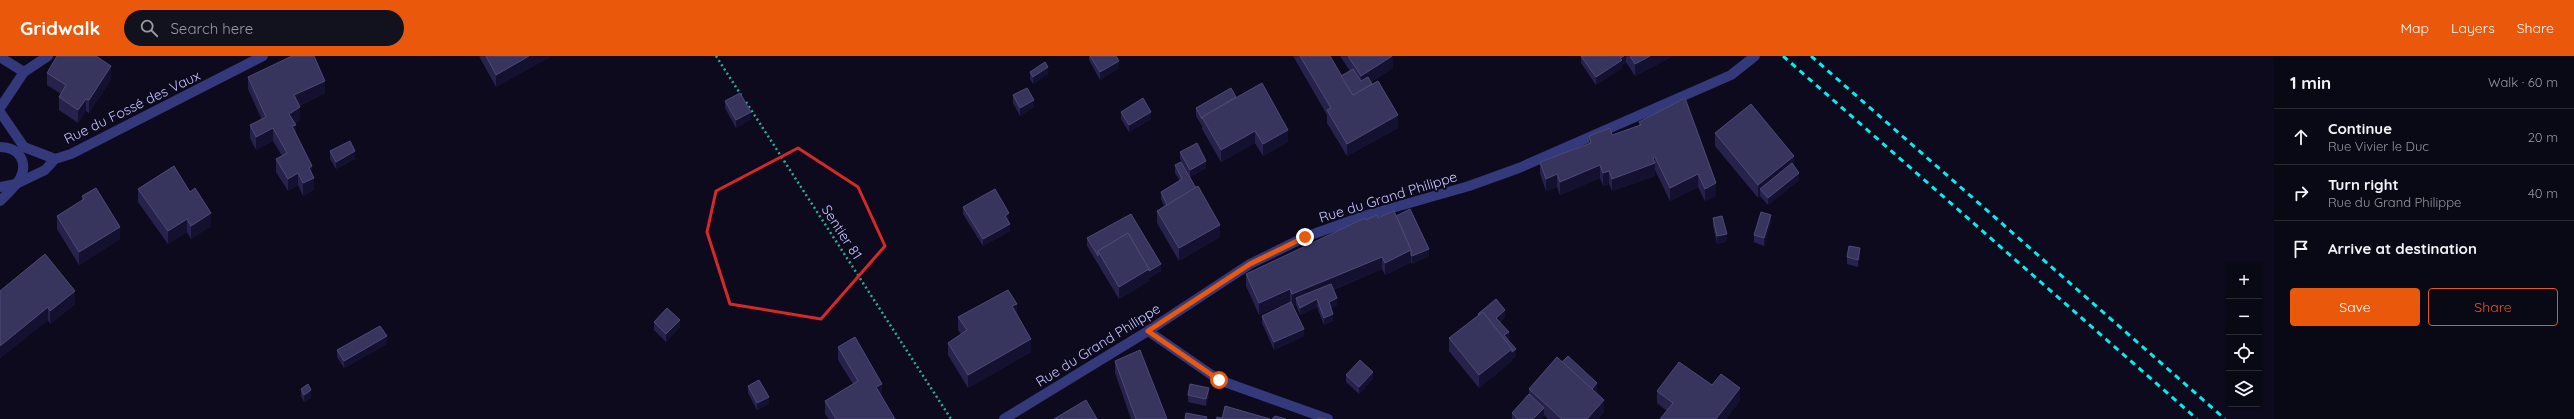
<!DOCTYPE html>
<meta charset="utf-8">
<style>
body{margin:0;font-family:Quicksand,sans-serif;background:#12111e;color:#f1f3f6}
.controls{position:absolute;right:12px;bottom:12px;display:grid;overflow:hidden;border-radius:4px;box-shadow:0 1px 3px #0004}
.controls button{width:36px;height:36px;display:grid;place-items:center;padding:0;border:0;border-bottom:1px solid #292934;background:#090815;color:#f1f3f6;font:20px sans-serif}
.stop{position:absolute;width:12px;height:12px;margin:-9px;border:3px solid #ea580c;border-radius:50%;background:#fff}
.stop.end{background:#ea580c;border-color:#fff;box-shadow:0 1px 4px #0008}
.list{margin:0;padding:0;list-style:none}
h2{display:flex;justify-content:space-between;align-items:center;height:52px;margin:0;padding:0 16px;font-size:17px}
h2 small{font-size:13px;font-weight:400;color:#999aa0}
.list li{display:grid;grid-template-columns:26px 1fr auto;gap:12px;align-items:center;box-sizing:border-box;height:56px;padding:0 16px;border-top:1px solid #292934}
.list b{display:block;font-size:15px;white-space:nowrap}
.list p{margin:0;font-size:13px;white-space:nowrap;color:#999aa0}
.list em{font-size:13px;font-style:normal;color:#999aa0}
.actions{display:flex;gap:8px;padding:12px 16px}
.actions a{flex:1;padding:9px 0;border:1px solid #ea580c;border-radius:4px;text-align:center;font-size:14px;color:#ea580c}
.actions .main{background:#ea580c;color:#fff}
.icon{flex:none;width:22px;height:22px;fill:none;stroke:currentColor;stroke-width:2;stroke-linecap:round;stroke-linejoin:round}
.map{position:relative;flex:none;width:2274px;height:363px;overflow:hidden}
header{display:flex;align-items:center;gap:24px;box-sizing:border-box;height:56px;padding:0 20px;background:#ea580c;color:#fff}
header strong{font-size:19px}
nav{display:flex;gap:22px;margin-inline-start:auto;font-size:14px}
.search{width:280px;height:36px;background:#12111e;display:flex;align-items:center;gap:10px;box-sizing:border-box;padding:0 14px;border-radius:22px;color:#999aa0;font-size:15px}
main{display:flex}
aside{flex:1;background:#090815}
.map>svg:first-child{display:block}
.lines{fill:none;stroke-linecap:round;stroke-linejoin:round}
.path{stroke:#29af9a;stroke-width:2.5;stroke-dasharray:2 3;stroke-linecap:butt}
.street{stroke:#34397c;stroke-width:10}
.rail{stroke:#00f0f0;stroke-width:3;stroke-dasharray:6 5;stroke-linecap:butt}
.wall{fill:#26224b}
.shaded-wall{fill:#141130}
.building{fill:#37345e;stroke:#4e4a77}
.route{stroke:#ea580c;stroke-width:5}
.marked{fill:none;stroke:#d62828;stroke-width:3;stroke-linejoin:round}
.labels{text-anchor:middle;stroke-width:4;stroke-linejoin:round;paint-order:stroke}
.street-label{font-size:14px;fill:#c6c5ff;stroke:#0c0a1c}
</style>
<header>
<strong>Gridwalk</strong>
<div class="search"><svg class="icon" aria-label="search" viewBox="0 0 24 24"><circle cx="10" cy="10" r="6"/><path d="M15 15l6 6"/></svg>Search here</div>
<nav><a>Map</a><a>Layers</a><a>Share</a></nav>
</header>
<main>
<div class="map">
<svg width="2274" height="363" viewBox="0 0 2274 363">
<rect width="100%" height="100%" fill="#0c0a1c"/>
<g class="lines">
<g class="path">
<polyline points="716,0 741,39"/>
<polyline points="746,46 951,363"/>
</g>
<g class="street">
<polyline points="0,1 24,16"/>
<polyline points="0,52 24,16 48,0"/>
<polyline points="0,56 24,91"/>
<path d="M0 91C8 91 15 93 20 100 31 118 12 133 0 145"/>
<polyline points="24,91 55,103"/>
<polyline points="0,131 16,128 45,114 55,103 71,98 263,0"/>
<polyline points="1148,275 1219,324 1328,363"/>
<polyline points="1004,363 1148,275 1250,208 1305,181 1364,160 1469,130 1519,112 1731,19 1755,0"/>
</g>
<g class="rail">
<polyline points="1783,0 2197,363"/>
<polyline points="1811,0 2225,363"/>
</g>
</g>
<g class="wall">
<polygon points="479,0 550,0 550,1 496,31"/>
<polygon points="1089,0 1116,0 1119,12 1100,24 1089,4"/>
<polygon points="1293,0 1330,0 1341,20 1350,15 1340,0 1393,0 1393,12 1371,26 1398,72 1347,100 1327,67 1327,59"/>
<polygon points="1581,0 1673,0 1635,20 1626,6 1622,9 1622,12 1596,29 1581,7"/>
<polygon points="1030,16 1048,18 1033,28 1030,23"/>
<polygon points="47,17 111,23 89,57 86,55 78,67 59,54 59,41 61,38 47,29"/>
<polygon points="248,21 325,37 299,50 300,64 295,67 296,79 312,118 314,134 303,140 298,129 288,135 276,116 276,103 282,100 273,85 256,94 250,82 250,69 262,64 248,33"/>
<polygon points="1013,39 1034,51 1020,60 1013,47"/>
<polygon points="1236,41 1288,86 1263,100 1255,87 1221,106 1202,73 1202,70 1196,60 1196,52"/>
<polygon points="1685,42 1716,140 1705,145 1698,131 1670,145 1655,114 1655,120 1612,135 1609,128 1603,130 1600,122 1560,139 1557,131 1546,135 1540,118 1540,106 1589,88 1589,80 1612,79 1639,69 1639,66"/>
<polygon points="725,45 751,63 736,72 725,52"/>
<polygon points="1121,56 1151,63 1129,76 1121,63"/>
<polygon points="1715,77 1794,110 1799,124 1768,149 1760,140 1758,142 1715,90"/>
<polygon points="330,95 355,103 336,113 330,103"/>
<polygon points="1180,96 1206,112 1190,121 1180,103"/>
<polygon points="1175,109 1220,181 1179,205 1157,167 1157,155 1164,150 1161,143 1161,136 1180,125 1175,117"/>
<polygon points="138,133 211,170 191,183 187,176 168,188 138,146"/>
<polygon points="82,140 120,183 79,209 57,173 57,160 82,145"/>
<polygon points="963,151 1009,165 1008,165 1010,175 983,190 963,158"/>
<polygon points="1396,160 1429,200 1412,208 1411,206 1385,219 1382,213 1333,234 1337,249 1331,252 1333,265 1324,269 1317,251 1300,259 1296,249 1293,250 1304,280 1274,294 1262,267 1262,260 1290,247 1290,246 1259,259 1246,230 1246,218 1366,164"/>
<polygon points="1713,162 1727,185 1717,188 1713,170"/>
<polygon points="1771,166 1764,190 1754,186 1754,179"/>
<polygon points="1087,182 1161,215 1149,222 1149,225 1119,243 1087,190"/>
<polygon points="1860,200 1858,211 1847,208 1847,201"/>
<polygon points="0,235 75,248 50,268 48,264 0,302"/>
<polygon points="1478,258 1505,261 1500,266 1509,283 1508,284 1516,300 1512,303 1512,305 1479,332 1449,295 1449,282 1478,259"/>
<polygon points="1017,259 1031,296 968,332 948,299 948,287 961,278 958,274 958,261"/>
<polygon points="654,266 680,271 666,286 654,274"/>
<polygon points="387,288 344,312 337,301 337,294"/>
<polygon points="838,291 882,340 882,341 895,363 829,363 825,358 825,345 853,328 838,304"/>
<polygon points="1115,305 1167,363 1131,363 1115,317"/>
<polygon points="1346,319 1373,323 1359,338 1346,326"/>
<polygon points="1712,329 1740,344 1726,363 1660,363 1667,355 1657,347 1657,335"/>
<polygon points="748,330 769,348 757,354 748,337"/>
<polygon points="301,333 311,342 304,346 301,340"/>
<polygon points="1529,333 1597,334 1596,336 1604,356 1598,363 1548,363 1544,359 1540,363 1512,363 1512,357 1529,338"/>
<polygon points="1188,339 1209,340 1206,350 1188,346"/>
</g>
<g class="shaded-wall">
<polygon points="529,0 550,0 550,1 496,31 496,19"/>
<polygon points="1393,0 1393,12 1361,32 1361,20"/>
<polygon points="1624,0 1626,0 1626,6 1622,9 1622,12 1596,29 1596,21 1620,2"/>
<polygon points="1650,0 1673,0 1635,20 1635,8"/>
<polygon points="1119,5 1119,12 1100,24 1100,16"/>
<polygon points="111,10 111,23 89,57 89,44"/>
<polygon points="1048,11 1048,18 1033,28 1033,21"/>
<polygon points="325,25 325,37 294,52 294,39"/>
<polygon points="86,43 86,55 78,67 78,54"/>
<polygon points="1034,44 1034,51 1020,60 1020,52"/>
<polygon points="300,51 300,64 289,70 289,58"/>
<polygon points="751,56 751,63 736,72 736,64"/>
<polygon points="1151,56 1151,63 1129,76 1129,69"/>
<polygon points="1398,59 1398,72 1347,100 1347,88"/>
<polygon points="296,69 296,81 292,70"/>
<polygon points="273,72 273,85 256,94 256,81"/>
<polygon points="1288,74 1288,86 1263,100 1263,88"/>
<polygon points="1255,75 1255,87 1221,106 1221,94"/>
<polygon points="355,95 355,103 336,113 336,106"/>
<polygon points="1794,100 1794,113 1760,133 1760,140 1758,142 1758,129"/>
<polygon points="1655,101 1655,120 1612,135 1612,123"/>
<polygon points="1206,105 1206,112 1190,121 1190,114"/>
<polygon points="1600,109 1600,122 1560,139 1560,126"/>
<polygon points="312,110 312,122 314,122 314,134 303,140 303,127 309,112"/>
<polygon points="1609,115 1609,128 1603,130 1603,117"/>
<polygon points="298,117 298,129 288,135 288,123"/>
<polygon points="1799,117 1799,124 1768,149 1768,142"/>
<polygon points="1557,118 1557,131 1546,135 1546,123"/>
<polygon points="1698,118 1698,131 1670,145 1670,132"/>
<polygon points="1716,127 1716,140 1705,145 1705,133"/>
<polygon points="211,157 211,170 191,183 191,170"/>
<polygon points="1009,157 1009,165 1005,167 1005,160"/>
<polygon points="1771,159 1771,166 1764,190 1764,182"/>
<polygon points="187,163 187,176 168,188 168,175"/>
<polygon points="1010,168 1010,175 983,190 983,183"/>
<polygon points="1220,169 1220,181 1179,205 1179,192"/>
<polygon points="120,171 120,183 79,209 79,196"/>
<polygon points="1727,178 1727,185 1717,188 1717,180"/>
<polygon points="1860,192 1860,200 1858,211 1858,204"/>
<polygon points="1429,193 1429,200 1412,208 1412,200"/>
<polygon points="1411,194 1411,206 1385,219 1385,207"/>
<polygon points="1382,201 1382,213 1298,248 1296,242 1296,249 1292,251 1292,238"/>
<polygon points="1161,208 1161,215 1149,222 1149,225 1119,243 1119,231 1149,213"/>
<polygon points="1290,233 1290,246 1259,259 1259,247"/>
<polygon points="75,235 75,248 50,268 50,255"/>
<polygon points="1337,242 1337,249 1329,253 1329,246"/>
<polygon points="1317,243 1317,251 1300,259 1300,252"/>
<polygon points="1017,248 1017,260 1012,250"/>
<polygon points="48,251 48,264 0,302 0,290"/>
<polygon points="1505,254 1505,261 1496,269 1496,262"/>
<polygon points="1333,258 1333,265 1324,269 1324,262"/>
<polygon points="680,264 680,271 666,286 666,278"/>
<polygon points="1304,273 1304,280 1274,294 1274,286"/>
<polygon points="1509,276 1509,283 1504,287 1504,279"/>
<polygon points="387,280 387,288 344,312 344,305"/>
<polygon points="1031,283 1031,296 968,332 968,319"/>
<polygon points="1512,293 1516,293 1516,300 1512,303 1512,305 1479,332 1479,319"/>
<polygon points="1373,316 1373,323 1359,338 1359,331"/>
<polygon points="1597,327 1597,334 1590,343 1590,336"/>
<polygon points="882,328 882,340 876,344 876,331"/>
<polygon points="1209,332 1209,340 1206,350 1206,343"/>
<polygon points="1740,332 1740,344 1726,363 1716,363"/>
<polygon points="311,334 311,342 304,346 304,339"/>
<polygon points="769,341 769,348 757,354 757,347"/>
<polygon points="1604,344 1604,356 1598,363 1587,363"/>
<polygon points="1544,352 1544,359 1540,363 1533,363"/>
</g>
<g class="building">
<polygon points="57,0 96,0 111,10 89,44 86,43 78,54 59,41 66,29 47,17"/>
<polygon points="292,0 314,0 325,25 294,39 300,51 289,58 296,69 292,70 312,110 309,112 314,122 303,127 298,117 288,123 276,103 287,97 273,72 256,81 250,69 266,61 248,21"/>
<polygon points="486,0 529,0 496,19"/>
<polygon points="1090,0 1116,0 1119,5 1100,16"/>
<polygon points="1300,0 1330,0 1353,39 1378,25 1398,59 1347,88 1327,54 1331,52"/>
<polygon points="1348,0 1392,0 1361,20"/>
<polygon points="1581,0 1624,0 1620,2 1622,4 1596,21"/>
<polygon points="1630,0 1650,0 1635,8"/>
<polygon points="1045,6 1048,11 1033,21 1030,16"/>
<polygon points="1353,13 1361,25 1368,21 1372,28 1353,39 1341,20"/>
<polygon points="1262,27 1288,74 1263,88 1255,75 1221,94 1202,61"/>
<polygon points="1027,32 1034,44 1020,52 1013,39"/>
<polygon points="1231,32 1236,41 1202,61 1202,63 1196,52"/>
<polygon points="740,37 751,56 736,64 725,45"/>
<polygon points="1143,42 1151,56 1129,69 1121,56"/>
<polygon points="1685,42 1716,127 1705,133 1698,118 1670,132 1655,101 1653,102 1655,107 1612,123 1609,115 1603,117 1600,109 1560,126 1557,118 1546,123 1540,106 1591,87 1589,80 1610,72 1612,79 1641,69 1639,66"/>
<polygon points="1751,48 1794,100 1758,129 1715,77"/>
<polygon points="350,85 355,95 336,106 330,95"/>
<polygon points="1197,87 1206,105 1190,114 1180,96"/>
<polygon points="1181,106 1196,132 1167,149 1161,136 1182,123 1175,109"/>
<polygon points="1792,107 1799,117 1768,142 1760,133"/>
<polygon points="174,110 190,136 195,132 211,157 191,170 187,163 168,175 138,133"/>
<polygon points="1198,130 1220,169 1179,192 1157,155"/>
<polygon points="96,132 120,171 79,196 57,160 84,143 82,140"/>
<polygon points="995,133 1009,157 1005,160 1010,168 983,183 963,151"/>
<polygon points="1410,153 1429,193 1412,200 1411,199 1411,194 1396,160"/>
<polygon points="1394,155 1411,194 1385,207 1382,201 1292,238 1290,233 1259,247 1246,218 1365,162 1366,164 1377,159 1378,162"/>
<polygon points="1761,156 1771,159 1764,182 1754,179"/>
<polygon points="1131,158 1161,208 1149,215 1149,213 1128,177 1098,195 1098,200 1087,182"/>
<polygon points="1722,160 1727,178 1717,180 1713,162"/>
<polygon points="1128,177 1149,213 1119,231 1098,195"/>
<polygon points="1849,190 1860,192 1858,204 1847,201"/>
<polygon points="45,198 75,235 50,255 48,251 0,290 0,235"/>
<polygon points="1331,228 1337,242 1329,246 1333,258 1324,262 1317,243 1300,252 1296,242"/>
<polygon points="1008,234 1017,248 1012,250 1031,283 968,319 948,287 967,274 958,261"/>
<polygon points="1496,243 1505,254 1496,262 1509,276 1504,279 1516,293 1512,296 1512,293 1483,256 1479,259 1478,258"/>
<polygon points="1291,246 1304,273 1274,286 1262,260"/>
<polygon points="667,252 680,264 666,278 654,266"/>
<polygon points="1483,256 1512,293 1479,319 1449,282"/>
<polygon points="380,270 387,280 344,305 337,294"/>
<polygon points="855,281 882,328 876,331 895,363 836,363 825,345 858,325 838,291"/>
<polygon points="1140,294 1167,363 1136,363 1115,305"/>
<polygon points="1568,300 1597,327 1592,333 1562,306"/>
<polygon points="1557,301 1604,344 1587,363 1562,363 1529,333"/>
<polygon points="1360,304 1373,316 1359,331 1346,319"/>
<polygon points="1679,306 1712,329 1721,318 1740,332 1716,363 1660,363 1673,347 1657,335"/>
<polygon points="759,324 769,341 757,347 748,330"/>
<polygon points="308,328 311,334 304,339 301,333"/>
<polygon points="1190,328 1209,332 1206,343 1188,339"/>
<polygon points="1529,338 1544,352 1533,363 1518,363 1512,357"/>
<polygon points="1086,344 1097,363 1054,363"/>
<polygon points="1225,350 1270,363 1222,363"/>
<polygon points="1186,357 1207,361 1206,363 1185,363"/>
<polygon points="1275,360 1286,363 1272,363"/>
<polygon points="1217,361 1222,362 1222,363 1216,363"/>
<polygon points="1318,361 1326,363 1318,363"/>
</g>
<g class="lines">
<polyline class="route" points="1219,324 1148,275 1250,208 1305,181"/>
</g>
<path class="marked" d="M798 92 858 131 885 190 821 263 730 248 707 176 716 135Z"/>
<g class="labels">
<g class="street-label">
<text transform="translate(132 51) rotate(-26)" y="5">Rue du Fossé des Vaux</text>
<text transform="translate(1388 141) rotate(-17)" y="5">Rue du Grand Philippe</text>
<text transform="translate(842 176) rotate(57)" y="5">Sentier 81</text>
<text transform="translate(1098 289) rotate(-32)" y="5">Rue du Grand Philippe</text>
</g>
</g>
</svg>
<div class="controls">
<button>+</button>
<button>−</button>
<button><svg class="icon" aria-label="locate" viewBox="0 0 24 24"><circle cx="12" cy="12" r="6"/><path d="M12 2v4M12 18v4M2 12h4M18 12h4"/></svg></button>
<button><svg class="icon" aria-label="layers" viewBox="0 0 24 24"><path d="M12 4l9 5-9 5-9-5zM3 14l9 5 9-5"/></svg></button>
</div>
<div class="stop" style="left:1219px;top:324px"></div>
<div class="stop end" style="left:1305px;top:181px"></div>
</div>
<aside>
<h2>1 min<small>Walk · 60 m</small></h2>
<ul class="list">
<li><svg class="icon" aria-label="ahead" viewBox="0 0 24 24"><path d="M12 20V5M6 11l6-6 6 6"/></svg><div><b>Continue</b><p>Rue Vivier le Duc</p></div><em>20 m</em></li>
<li><svg class="icon" aria-label="right" viewBox="0 0 24 24"><path d="M7 20v-9h11M14 6l5 5-5 5"/></svg><div><b>Turn right</b><p>Rue du Grand Philippe</p></div><em>40 m</em></li>
<li><svg class="icon" aria-label="arrive" viewBox="0 0 24 24"><path d="M6 21V4h12l-3 4 3 4H6"/></svg><div><b>Arrive at destination</b></div></li>
</ul>
<div class="actions"><a class="main">Save</a><a>Share</a></div>
</aside>
</main>
